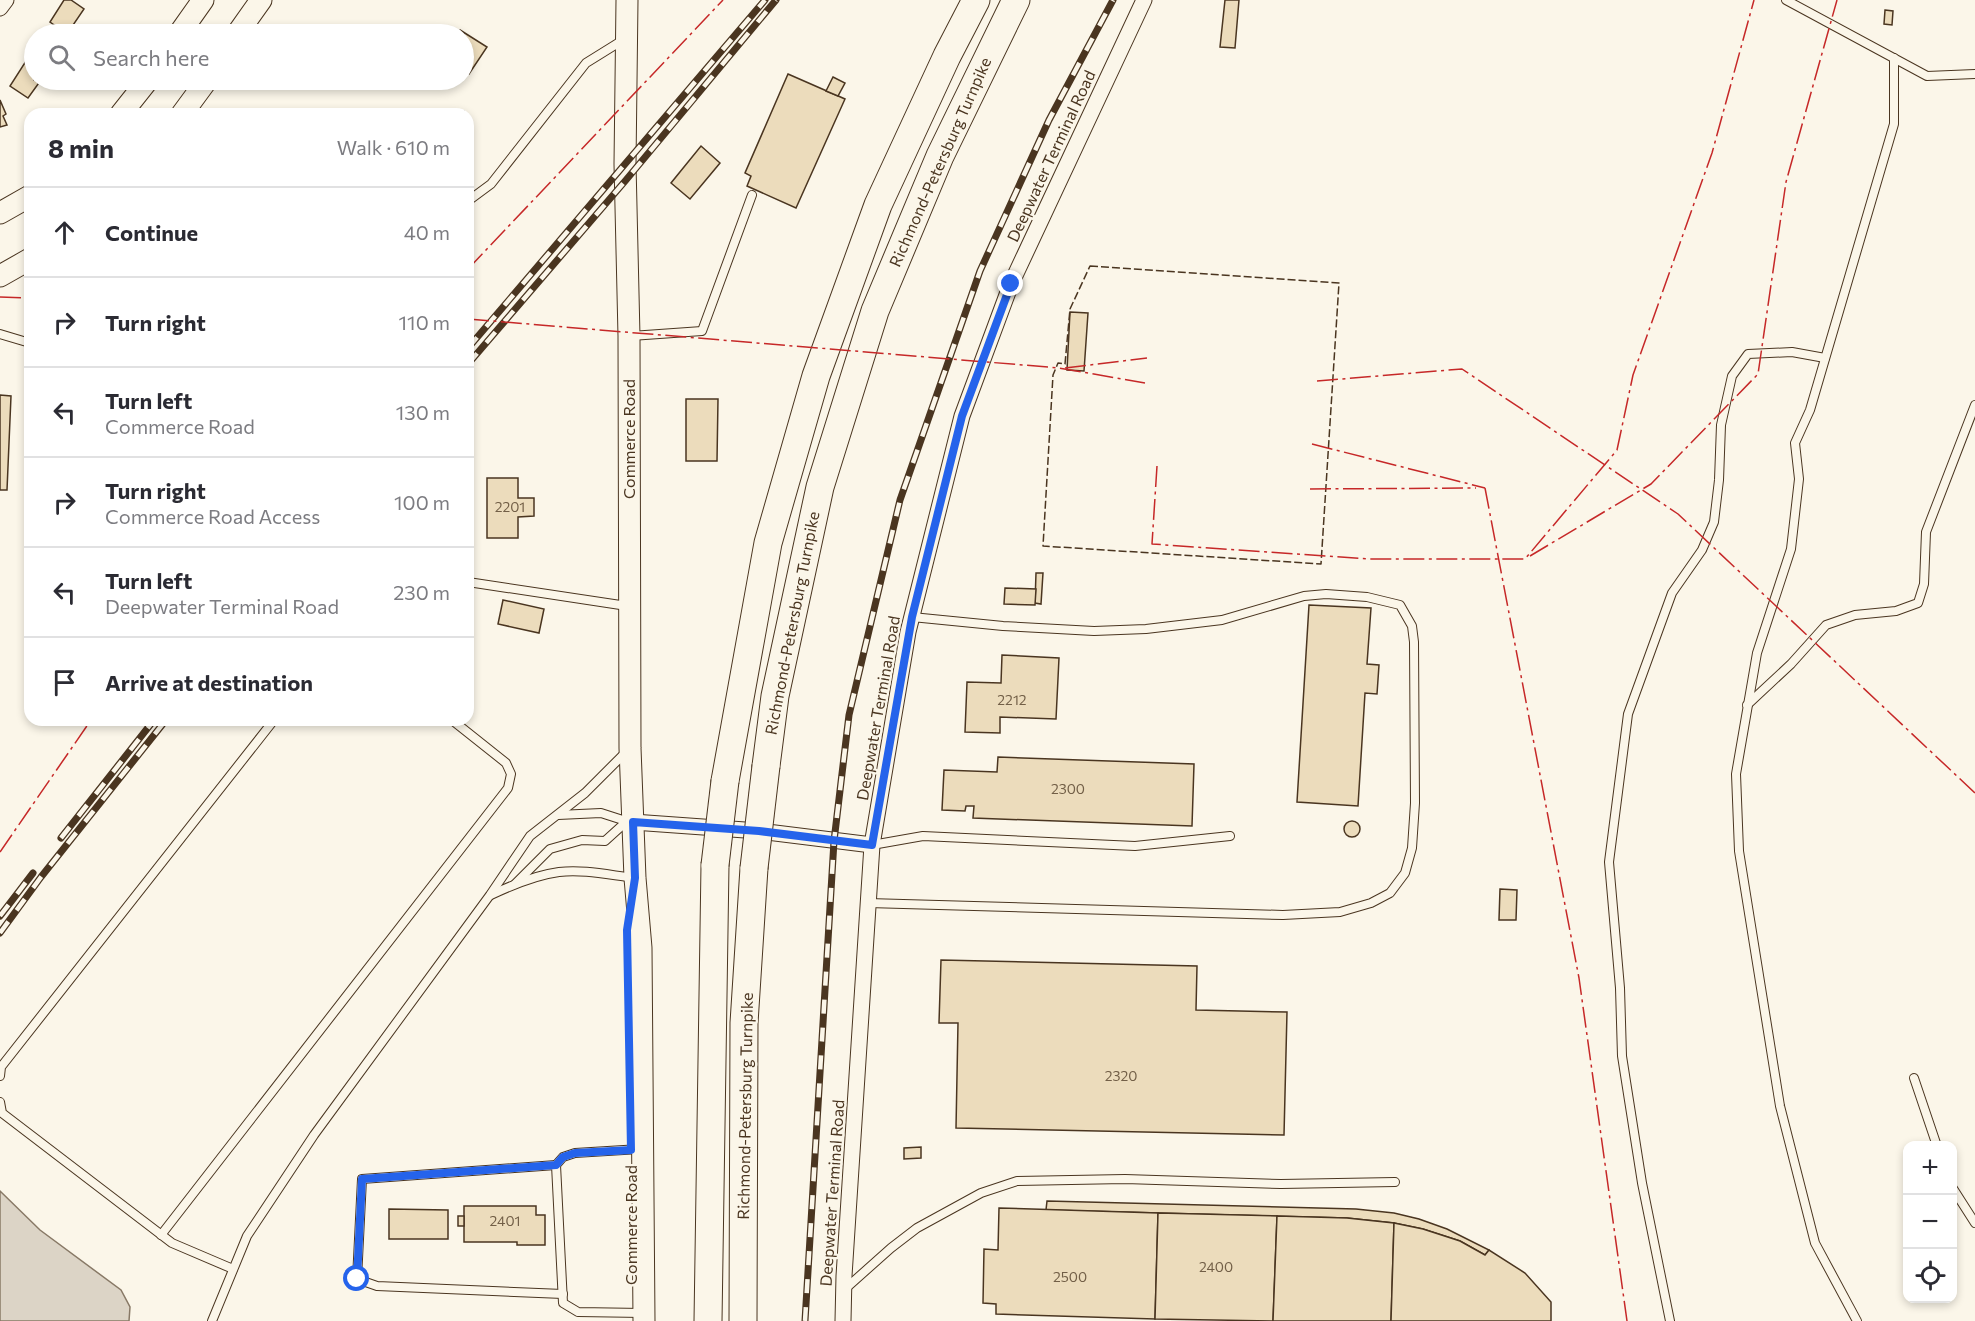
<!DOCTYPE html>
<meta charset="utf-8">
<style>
body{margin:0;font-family:Commissioner,sans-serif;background:#f2f2f3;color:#2b2b33}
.controls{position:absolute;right:18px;bottom:18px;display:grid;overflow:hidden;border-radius:12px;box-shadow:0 3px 9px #0003}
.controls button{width:54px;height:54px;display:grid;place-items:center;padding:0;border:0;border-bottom:2px solid #e1e1e2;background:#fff;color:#2b2b33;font:30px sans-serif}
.stop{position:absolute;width:18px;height:18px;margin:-14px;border:4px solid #2563eb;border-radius:50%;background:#fff}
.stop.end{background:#2563eb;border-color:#fff;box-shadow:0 2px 6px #0008}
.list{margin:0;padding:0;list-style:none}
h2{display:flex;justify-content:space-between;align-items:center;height:78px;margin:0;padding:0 24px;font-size:26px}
h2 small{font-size:20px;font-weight:400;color:#7c7c81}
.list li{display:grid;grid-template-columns:39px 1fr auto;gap:18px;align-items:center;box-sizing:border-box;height:90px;padding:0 24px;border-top:2px solid #e1e1e2}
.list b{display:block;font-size:22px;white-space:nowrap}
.list p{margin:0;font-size:20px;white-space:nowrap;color:#7c7c81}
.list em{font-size:20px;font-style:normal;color:#7c7c81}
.icon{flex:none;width:33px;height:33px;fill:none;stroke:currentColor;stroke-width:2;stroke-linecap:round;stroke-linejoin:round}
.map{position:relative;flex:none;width:1975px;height:1321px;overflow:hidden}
.search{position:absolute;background:#fff;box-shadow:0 3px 9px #0003;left:24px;top:24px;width:450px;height:66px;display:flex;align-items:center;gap:15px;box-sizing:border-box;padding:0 21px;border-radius:33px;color:#7c7c81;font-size:22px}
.panel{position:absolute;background:#fff;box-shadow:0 3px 9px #0003;left:24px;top:108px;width:450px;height:618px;border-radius:18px}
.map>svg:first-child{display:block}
.water{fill:#dcd4c6;stroke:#887966;stroke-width:1.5}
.building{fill:#ecdcbc;stroke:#4a3520;stroke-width:1.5}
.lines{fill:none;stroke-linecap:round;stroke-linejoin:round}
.lane-casing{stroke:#4a3520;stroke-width:10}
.street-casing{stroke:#4a3520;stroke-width:17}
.secondary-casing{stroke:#4a3520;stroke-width:23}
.highway-casing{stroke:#4a3520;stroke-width:29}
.lane{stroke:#fbf6e9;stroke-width:8}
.street{stroke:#fbf6e9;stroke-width:15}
.secondary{stroke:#fbf6e9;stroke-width:21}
.highway{stroke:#fbf6e9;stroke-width:27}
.rail-casing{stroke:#4a3520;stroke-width:7}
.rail{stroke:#fbf6e9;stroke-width:4.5;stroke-dasharray:14;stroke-linecap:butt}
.highway-bridge-casing{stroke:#4a3520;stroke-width:29;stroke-linecap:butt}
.highway-bridge{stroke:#fbf6e9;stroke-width:27}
.fence{stroke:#4a3520;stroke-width:1.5;stroke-dasharray:8 3;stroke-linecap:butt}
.power{stroke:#c62828;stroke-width:1.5;stroke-dasharray:21 4.5 3 4.5;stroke-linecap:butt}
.route{stroke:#2563eb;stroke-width:8}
.labels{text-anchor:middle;stroke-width:4.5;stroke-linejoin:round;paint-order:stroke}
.number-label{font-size:14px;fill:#725f47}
.street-label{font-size:16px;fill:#4a3520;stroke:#fbf6e9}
</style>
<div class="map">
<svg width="1975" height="1321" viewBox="0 0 1975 1321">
<rect width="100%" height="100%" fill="#fbf6e9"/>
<polygon class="water" points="0,1191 40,1230 121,1290 130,1307 129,1321 0,1321"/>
<g class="building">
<polygon points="64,0 71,0 84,9 67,34 50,22"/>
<polygon points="1225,0 1239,0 1235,48 1220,47"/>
<polygon points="1885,10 1893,11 1892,25 1884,24"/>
<polygon points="460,30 487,47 469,74 464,71 464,34 458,34"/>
<polygon points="26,61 34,67 34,80 41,80 28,98 10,86"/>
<polygon points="788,74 845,99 796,208 747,186 751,176 745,173"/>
<polygon points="833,77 845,83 838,96 826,91"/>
<polygon points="0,100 6,114 3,116 7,125 0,127"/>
<polygon points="421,109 464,111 464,114 421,114"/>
<polygon points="701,146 720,163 690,199 671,183"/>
<polygon points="1070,312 1088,313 1084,371 1067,370"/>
<polygon points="0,395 11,396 7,490 0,490"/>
<polygon points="686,399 718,399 717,461 686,461"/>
<polygon points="487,478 518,478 518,498 534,498 534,516 518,517 518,538 487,538"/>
<polygon points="1036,573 1043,573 1041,604 1035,603"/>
<polygon points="1005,588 1036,589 1035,605 1004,604"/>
<polygon points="503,600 544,609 539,633 498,624"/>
<polygon points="1309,605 1371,608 1367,664 1379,665 1377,694 1365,693 1358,806 1297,802"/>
<polygon points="1002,655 1059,658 1056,719 1000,717 1000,733 965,732 967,682 1001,683"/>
<polygon points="998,757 1194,764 1192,826 973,818 974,806 966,806 965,811 942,810 944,770 997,772"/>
<circle cx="1352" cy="829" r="8"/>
<polygon points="1500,889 1517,890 1516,920 1499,920"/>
<polygon points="941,960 1197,966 1196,1010 1287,1012 1284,1135 956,1128 958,1023 939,1023"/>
<polygon points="921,1147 921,1158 904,1159 904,1148"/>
<polygon points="1047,1201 1356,1209 1394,1213 1419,1219 1447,1229 1489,1250 1485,1255 1460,1241 1423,1229 1394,1223 1347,1218 1046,1210"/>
<polygon points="464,1206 536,1206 536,1215 545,1215 545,1245 517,1245 517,1242 464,1242"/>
<polygon points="999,1208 1158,1213 1155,1319 996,1314 996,1304 983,1303 984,1249 998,1250"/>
<polygon points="389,1209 448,1210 448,1239 389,1239"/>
<polygon points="1158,1213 1277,1216 1273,1321 1155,1319"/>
<rect x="458" y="1216" width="6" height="10"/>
<polygon points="1277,1216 1347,1218 1394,1223 1391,1321 1273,1321"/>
<polygon points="1394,1223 1423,1229 1460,1241 1485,1255 1489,1250 1525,1273 1551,1302 1551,1321 1391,1321"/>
</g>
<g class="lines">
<defs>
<g id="lane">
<polyline points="1786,0 1927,76 1975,74"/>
<polyline points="468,201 491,184 586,63 623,40"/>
<polyline points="0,334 30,343"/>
<polyline points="631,336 702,331 752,195"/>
<polyline points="468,582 627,606"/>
<polyline points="1747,705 1791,664 1826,625 1855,615 1896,611 1918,603 1924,584 1926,532 1975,405"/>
<polyline points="558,815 601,813 629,822"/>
<polyline points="872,845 923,836 1135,846 1230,836"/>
<polyline points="515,884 550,849 582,840 605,841 626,822"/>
<path d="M491 895C512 885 536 875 559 872 583 869 609 875 634 878"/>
<polyline points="868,903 1283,915 1340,912 1371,903 1390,893 1405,873 1412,848 1415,803 1414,642 1412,626 1400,605 1367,597 1326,594 1304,596 1222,620 1146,629 1094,631 1003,626 912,617"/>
<polyline points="0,1076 1,1067 274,720"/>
<polyline points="1914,1078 1937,1146"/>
<polyline points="0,1102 2,1113 172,1243 233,1269"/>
<polyline points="640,1149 575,1153 563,1157 556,1165 563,1303 578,1312 643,1313"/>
<polyline points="556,1165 362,1179 357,1279 377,1286 563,1294"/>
<polyline points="1952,1187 1975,1223"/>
<polyline points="161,1235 508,788 511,774 506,763 452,720"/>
<polyline points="845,1289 891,1248 917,1228 981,1193 1017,1181 1125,1179 1281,1184 1395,1182"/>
<polyline points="212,1321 247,1236 314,1135 490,895 530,836 585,793 626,752"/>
<polyline points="1670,1321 1642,1183 1622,1056 1620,988 1609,862 1628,714 1672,593 1702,550 1714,522 1719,480 1721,425 1732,376 1748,354 1792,352 1825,358"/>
<polyline points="1857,1321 1815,1243 1780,1106 1739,851 1736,774 1757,653 1791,549 1799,479 1795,443 1810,410 1894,124 1894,58"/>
</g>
<g id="street">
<polyline points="0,8 6,0"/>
<polyline points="633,822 759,831 872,845"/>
<polyline points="843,1321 844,1276 872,845 908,632 962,416 1011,284 1144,0"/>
</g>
<g id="secondary">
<polyline points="627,0 625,164 629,336 630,748 635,878 641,948 644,1321"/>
<polyline points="179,34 203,0"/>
<polyline points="237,34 261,0"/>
<polyline points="121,114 148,80"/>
<polyline points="182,114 207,80"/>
<polyline points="0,213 30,196"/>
<polyline points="0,276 30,259"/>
</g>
<g id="highway">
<polyline points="766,766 775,696 820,487 875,311 940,156 1016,0"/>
<polyline points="725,781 768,543 816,376 878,205 947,56 976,0"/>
<polyline points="708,1321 715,865"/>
<polyline points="743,1321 744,1023 754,868"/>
</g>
</defs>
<use href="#lane" class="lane-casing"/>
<use href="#street" class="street-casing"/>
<use href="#secondary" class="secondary-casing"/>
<use href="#highway" class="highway-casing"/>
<use href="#lane" class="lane"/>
<use href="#street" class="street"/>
<use href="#secondary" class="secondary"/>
<use href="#highway" class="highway"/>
<defs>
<g id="rail">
<polyline points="468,348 765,0"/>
<polyline points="468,364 626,180 776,0"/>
<polyline points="61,838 154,720"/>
<polyline points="0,916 33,873"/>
<polyline points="0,933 41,877 166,720"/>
<polyline points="805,1321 834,841 849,715 900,500 980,271 1049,120 1113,0"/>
</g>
</defs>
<use href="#rail" class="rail-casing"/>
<use href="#rail" class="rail"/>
<defs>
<g id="highway-bridge">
<polyline points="715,865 725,781"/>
<polyline points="754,868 766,766"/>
</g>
</defs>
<use href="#highway-bridge" class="highway-bridge-casing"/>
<use href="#highway-bridge" class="highway-bridge"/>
<polygon class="fence" points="1090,266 1339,283 1321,564 1043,546 1053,375 1058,363 1065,364 1070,309"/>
<g class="power">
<polyline points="468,269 723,0"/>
<polyline points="0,297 30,298"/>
<polyline points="468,319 1059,368 1145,383"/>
<polyline points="1065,368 1147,358"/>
<polyline points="1317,381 1462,369 1678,514 1975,793"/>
<polyline points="1312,444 1485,488"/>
<polyline points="1157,466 1152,544 1369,559 1525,559 1617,450 1633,375 1712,153 1754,0"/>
<polyline points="1485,488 1579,978 1627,1321"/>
<polyline points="1310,489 1476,488"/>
<polyline points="1530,556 1651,484 1758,374 1786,182 1837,0"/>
<polyline points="0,852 91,720"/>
</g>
</g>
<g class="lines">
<polyline class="route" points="357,1279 362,1179 556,1165 563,1157 575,1153 631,1150 627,930 635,878 633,822 759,831 872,845 912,617 962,416 1011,284"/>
</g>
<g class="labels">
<g class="number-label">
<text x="510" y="512">2201</text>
<text x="1012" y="705">2212</text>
<text x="1068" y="794">2300</text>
<text x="1121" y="1081">2320</text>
<text x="505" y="1226">2401</text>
<text x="1216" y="1272">2400</text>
<text x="1070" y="1282">2500</text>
</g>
<g class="street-label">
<text transform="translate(1051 156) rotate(-65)" y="6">Deepwater Terminal Road</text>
<text transform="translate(940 162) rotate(-66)" y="6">Richmond-Petersburg Turnpike</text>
<text transform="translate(629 439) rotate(-90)" y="6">Commerce Road</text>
<text transform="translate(792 623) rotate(-79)" y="6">Richmond-Petersburg Turnpike</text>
<text transform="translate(878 708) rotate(-80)" y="6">Deepwater Terminal Road</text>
<text transform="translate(745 1106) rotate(-89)" y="6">Richmond-Petersburg Turnpike</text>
<text transform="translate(832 1193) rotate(-86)" y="6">Deepwater Terminal Road</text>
<text transform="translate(631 1225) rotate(-90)" y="6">Commerce Road</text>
</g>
</g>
</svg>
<div class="controls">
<button>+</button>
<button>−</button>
<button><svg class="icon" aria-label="locate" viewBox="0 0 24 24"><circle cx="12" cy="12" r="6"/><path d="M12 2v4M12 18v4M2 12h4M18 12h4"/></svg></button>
</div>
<div class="stop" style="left:357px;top:1279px"></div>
<div class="stop end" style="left:1011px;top:284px"></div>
<div class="search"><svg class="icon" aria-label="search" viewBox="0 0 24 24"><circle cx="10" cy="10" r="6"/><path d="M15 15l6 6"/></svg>Search here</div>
<section class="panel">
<h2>8 min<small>Walk · 610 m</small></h2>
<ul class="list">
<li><svg class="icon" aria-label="ahead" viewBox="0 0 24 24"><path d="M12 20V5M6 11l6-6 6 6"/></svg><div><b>Continue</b></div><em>40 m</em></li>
<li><svg class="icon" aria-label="right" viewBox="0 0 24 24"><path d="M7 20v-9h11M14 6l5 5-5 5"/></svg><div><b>Turn right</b></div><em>110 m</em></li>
<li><svg class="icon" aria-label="left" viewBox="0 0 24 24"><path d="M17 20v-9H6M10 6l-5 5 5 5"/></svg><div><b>Turn left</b><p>Commerce Road</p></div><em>130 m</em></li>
<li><svg class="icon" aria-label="right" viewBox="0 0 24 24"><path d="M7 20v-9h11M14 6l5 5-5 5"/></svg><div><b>Turn right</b><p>Commerce Road Access</p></div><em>100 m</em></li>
<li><svg class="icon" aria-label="left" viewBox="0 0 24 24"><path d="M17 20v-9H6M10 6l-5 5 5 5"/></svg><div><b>Turn left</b><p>Deepwater Terminal Road</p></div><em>230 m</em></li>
<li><svg class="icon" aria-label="arrive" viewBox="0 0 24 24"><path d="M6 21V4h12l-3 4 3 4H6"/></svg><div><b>Arrive at destination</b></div></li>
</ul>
</section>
</div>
